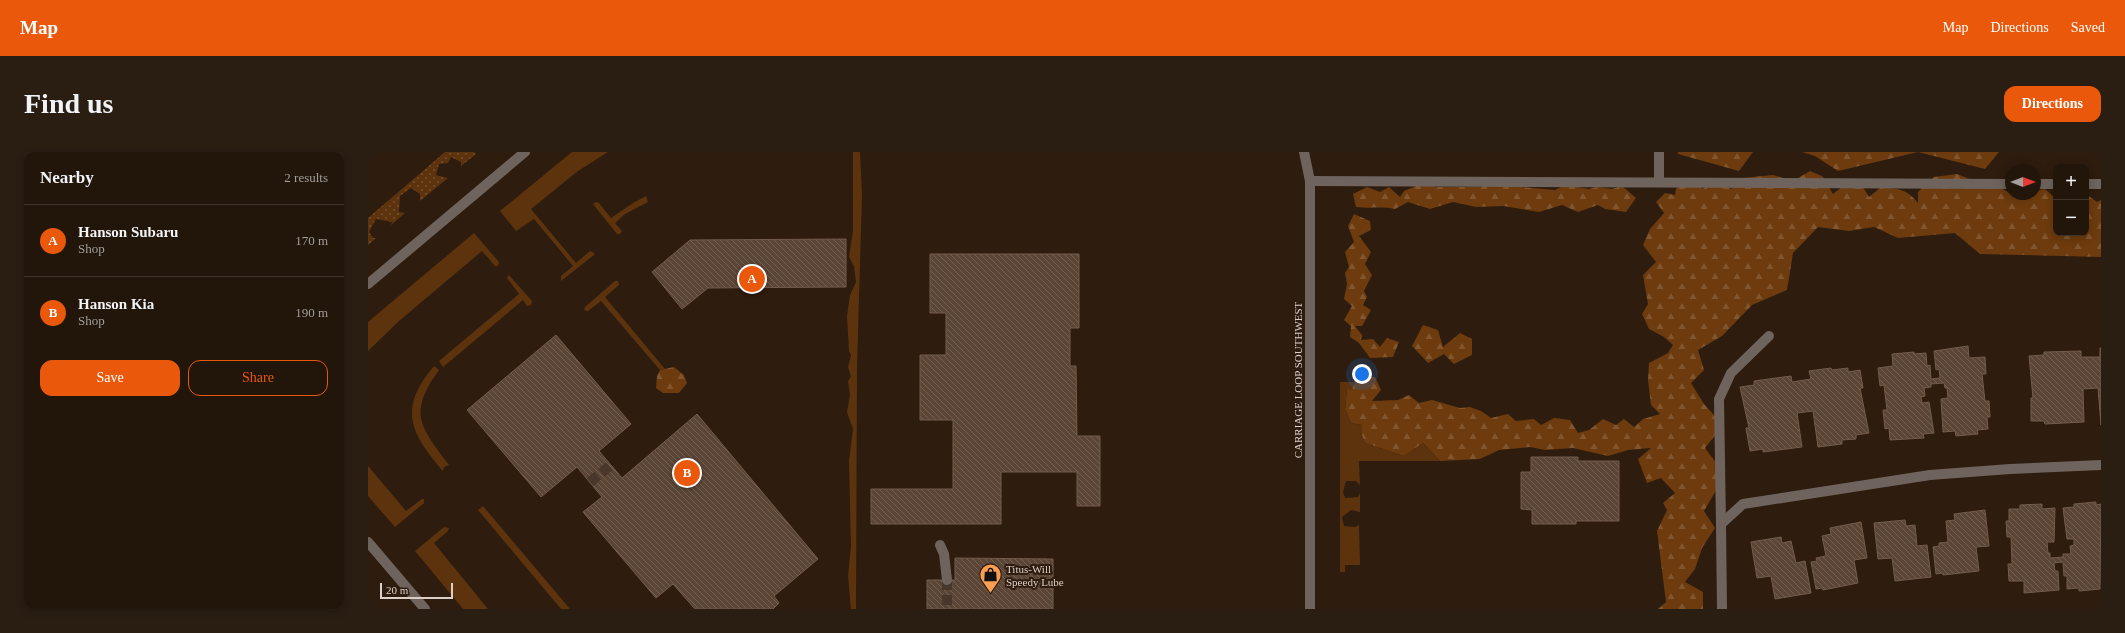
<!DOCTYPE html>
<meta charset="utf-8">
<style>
body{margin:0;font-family:"Times New Roman",serif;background:#2a1e13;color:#f1f3f6}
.controls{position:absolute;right:12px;top:12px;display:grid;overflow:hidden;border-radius:8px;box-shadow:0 2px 10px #0003}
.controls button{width:36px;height:36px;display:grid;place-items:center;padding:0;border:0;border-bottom:1px solid #3f342b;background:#22150a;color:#f1f3f6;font:20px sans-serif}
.compass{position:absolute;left:1637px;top:12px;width:36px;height:36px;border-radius:50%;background:#22150a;box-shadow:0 2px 10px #0003;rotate:90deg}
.scale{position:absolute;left:12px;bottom:10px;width:73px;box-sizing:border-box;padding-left:4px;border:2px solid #dccfc7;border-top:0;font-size:11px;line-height:14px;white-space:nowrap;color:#dccfc7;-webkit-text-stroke:3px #2e1c0e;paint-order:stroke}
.you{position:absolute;left:994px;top:222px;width:14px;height:14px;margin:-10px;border:3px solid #fff;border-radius:50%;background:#1a73e8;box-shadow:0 0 0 6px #1a73e833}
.badge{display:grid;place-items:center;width:26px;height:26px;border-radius:50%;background:#ea580c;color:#fff;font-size:13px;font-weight:700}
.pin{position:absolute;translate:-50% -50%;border:2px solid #fff;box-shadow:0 1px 4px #0006}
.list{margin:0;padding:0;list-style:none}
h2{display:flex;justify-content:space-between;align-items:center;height:52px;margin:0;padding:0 16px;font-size:17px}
h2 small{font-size:13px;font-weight:400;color:#a29f9c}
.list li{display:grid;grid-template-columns:26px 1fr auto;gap:12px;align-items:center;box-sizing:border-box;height:72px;padding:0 16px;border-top:1px solid #3f342b}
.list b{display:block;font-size:15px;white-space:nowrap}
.list p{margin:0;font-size:13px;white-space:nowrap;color:#a29f9c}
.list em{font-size:13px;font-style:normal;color:#a29f9c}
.actions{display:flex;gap:8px;padding:12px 16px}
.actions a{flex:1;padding:9px 0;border:1px solid #ea580c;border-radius:12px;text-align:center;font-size:14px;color:#ea580c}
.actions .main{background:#ea580c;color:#fff}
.map{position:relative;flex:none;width:1733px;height:457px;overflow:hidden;border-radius:12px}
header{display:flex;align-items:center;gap:24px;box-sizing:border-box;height:56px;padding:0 20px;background:#ea580c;color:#fff}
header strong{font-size:19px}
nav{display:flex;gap:22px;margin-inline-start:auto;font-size:14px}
.intro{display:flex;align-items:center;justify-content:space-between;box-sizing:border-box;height:96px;padding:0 24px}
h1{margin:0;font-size:28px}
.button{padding:10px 18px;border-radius:12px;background:#ea580c;color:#fff;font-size:14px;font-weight:700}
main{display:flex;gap:24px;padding:0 24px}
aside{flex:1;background:#22150a;border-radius:12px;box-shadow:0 2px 10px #0003}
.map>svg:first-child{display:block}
.grass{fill:url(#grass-dots)}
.forest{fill:url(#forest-firs)}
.garden{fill:#5d330e}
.building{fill:url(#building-back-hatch);stroke:#725c4c}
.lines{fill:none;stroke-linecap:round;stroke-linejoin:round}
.minor-tunnel{stroke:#48372a;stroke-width:10;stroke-dasharray:10 5;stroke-linecap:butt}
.minor{stroke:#6e645d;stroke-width:10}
.labels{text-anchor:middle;stroke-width:4;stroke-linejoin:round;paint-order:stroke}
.street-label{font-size:11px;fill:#dccfc7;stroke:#2e1c0e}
.poi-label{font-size:11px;fill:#dccfc7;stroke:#2e1c0e;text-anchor:start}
</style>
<header>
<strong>Map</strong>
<nav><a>Map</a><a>Directions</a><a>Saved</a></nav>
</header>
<div class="intro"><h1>Find us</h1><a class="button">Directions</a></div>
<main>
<aside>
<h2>Nearby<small>2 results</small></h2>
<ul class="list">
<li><span class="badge">A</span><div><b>Hanson Subaru</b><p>Shop</p></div><em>170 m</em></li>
<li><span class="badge">B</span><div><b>Hanson Kia</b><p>Shop</p></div><em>190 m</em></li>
</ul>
<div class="actions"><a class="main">Save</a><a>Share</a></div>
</aside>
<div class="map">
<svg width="1733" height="457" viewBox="0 0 1733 457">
<defs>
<pattern id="grass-dots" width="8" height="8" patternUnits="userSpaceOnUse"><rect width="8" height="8" fill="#5d330e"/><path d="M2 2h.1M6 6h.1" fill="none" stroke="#745030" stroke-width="1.8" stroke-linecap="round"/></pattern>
<pattern id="forest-firs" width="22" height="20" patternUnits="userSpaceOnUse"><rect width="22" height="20" fill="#6d3b0d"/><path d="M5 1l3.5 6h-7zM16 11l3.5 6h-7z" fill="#81562f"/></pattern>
<pattern id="building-back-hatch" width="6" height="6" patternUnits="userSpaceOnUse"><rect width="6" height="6" fill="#5a4536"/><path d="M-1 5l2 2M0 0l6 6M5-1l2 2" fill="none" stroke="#715f52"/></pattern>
</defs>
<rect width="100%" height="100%" fill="#2e1c0e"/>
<polygon class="grass" points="77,0 106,0 108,2 93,14 93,10 83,5 80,11 71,12 68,23 80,26 52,49 52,42 43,36 32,44 31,60 37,61 23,73 24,70 8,67 1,80 5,86 8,86 0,93 0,66"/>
<g class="forest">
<polygon points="1310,0 1385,0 1371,19 1310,2"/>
<polygon points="1434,0 1631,0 1617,17 1550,0 1470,19 1447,4"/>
<path d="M1442 19 1454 24 1465 42 1483 28 1495 35 1501 45 1512 36C1529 36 1539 37 1550 51V40L1566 25 1589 22 1604 28 1618 27 1643 42H1667V39L1677 37 1688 47V81H1718V42L1729 50 1733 48V105L1612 102 1587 81 1530 86 1506 75 1481 79 1450 75 1425 101 1419 138 1384 153 1354 184 1330 198 1336 218 1323 231 1336 252 1355 273 1337 296 1357 323 1336 359 1347 376 1334 396 1327 417 1317 430 1335 440V457H1290L1298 450 1289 379 1299 358 1295 351 1307 341 1293 326 1279 331 1270 307 1283 296 1260 298 1240 304 1205 296 1177 298 1162 295 1131 298 1112 307 1072 309 1055 291 1036 304 997 291 994 284V273L983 271 977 257 979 237H984L988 225H1007L1013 238 1004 249 1030 248 1041 243 1051 251 1064 248 1092 256 1102 255 1113 259 1123 266 1140 262 1148 269 1166 267 1173 273 1186 266 1202 268 1210 281 1221 278 1235 267 1248 273 1256 267 1266 275 1275 267 1292 262 1283 253 1280 228 1281 211 1300 201 1305 193 1296 185 1281 177 1274 162 1280 152 1275 123 1288 110 1275 93 1282 77 1296 61 1288 50 1297 41 1307 43 1308 37 1315 27 1327 28 1334 37 1350 29 1363 37 1374 26 1405 23 1425 29Z"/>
<path d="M1134 31 1153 35 1187 38 1197 33 1221 37 1229 35 1244 37 1254 34 1268 46 1258 60 1237 57 1230 53 1210 60 1194 53 1171 60 1135 54 1108 55 1085 50 1062 57 1040 50 1027 57C1014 54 1002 57 988 55L985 42 999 35 1012 40 1021 35 1032 45 1036 39 1053 32 1068 35H1112Z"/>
<polygon points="986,62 1002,69 1003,78 991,84 1003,100 997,112 1004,123 996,139 999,145 995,153 1003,158 994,174 987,174 994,183 993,188 1005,187 1012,195 1019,186 1031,190 1025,205 1002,206 991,191 982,185 983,174 976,168 984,154 976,147 979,132 977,121 981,115 977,100 986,90 980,74"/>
<polygon points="1055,173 1070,178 1075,195 1092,181 1104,187 1104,203 1086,212 1076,202 1060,211 1044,194"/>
<polygon points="306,215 316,223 319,231 311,241 295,241 288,236 289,224 292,218"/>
</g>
<g class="garden">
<polygon points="204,0 240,0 210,19 163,57 208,111 222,99 226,101 226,103 193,129 193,124 205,114 166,67 148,79 132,59"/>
<polygon points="485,0 492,0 494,43 489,216 488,457 483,457 480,424 483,394 481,309 485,277 479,260 482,243 480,229 483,224 480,215 483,203 481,199 479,164 482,143 488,130 486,114 481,105 485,79"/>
<polygon points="278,44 280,50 257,62 247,71 254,79 252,82 249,82 225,52 228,50 231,51 243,66 265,51"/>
<polygon points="106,81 131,110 130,114 127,114 114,99 31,169 0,199 0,170"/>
<polygon points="141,123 164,149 163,153 159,154 155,148 75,215 71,209 151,142 139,126"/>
<polygon points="247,129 250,129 251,133 237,145 297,217 292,218 233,149 220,159 216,158 217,155"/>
<path d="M66 214 71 218C39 262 53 275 81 313L76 315 75 319C42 280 30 257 66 214Z"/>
<polygon points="972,230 986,230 984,238 979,237 977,257 983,271 994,273 994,284 997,291 1036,304 1055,291 1072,309 991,309 992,333 988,329 978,329 975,340 977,346 990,345 992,341 992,360 983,358 974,365 976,374 987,375 991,373 992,413 977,413 977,420 972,420"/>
<polygon points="0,314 38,359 54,347 56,347 56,351 27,375 0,344"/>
<polygon points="115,354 202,457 193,457 110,358"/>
<polygon points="76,375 81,376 80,379 66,391 120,457 95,457 47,399"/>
</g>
<g class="building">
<polygon points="478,87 478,135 340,136 314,157 284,120 322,88"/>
<polygon points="562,102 711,102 711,176 702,176 702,214 708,214 709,284 732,284 732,354 709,354 709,320 633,320 633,372 503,372 503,337 585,337 585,268 552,268 552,203 578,203 578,161 562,161"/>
<polygon points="188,183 263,272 231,299 254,326 329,262 450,407 406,444 411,451 405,457 327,457 305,432 288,446 215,360 234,345 209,315 173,345 99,258"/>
<polygon points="1600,194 1601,206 1617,205 1618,222 1614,222 1617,249 1621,249 1622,265 1619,265 1620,277 1609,278 1610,282 1588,284 1587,279 1575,280 1573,247 1580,246 1579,236 1577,236 1576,231 1563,232 1563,235 1556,236 1557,244 1553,245 1554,251 1561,250 1566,281 1555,282 1556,286 1522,288 1521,276 1517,277 1515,258 1519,258 1516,233 1512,234 1510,216 1525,214 1524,202 1546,200 1546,202 1558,201 1559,214 1562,213 1563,227 1572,226 1571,217 1568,218 1566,199"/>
<polygon points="1732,196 1733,196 1733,273 1730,236 1715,237 1716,270 1677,272 1676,269 1663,269 1663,246 1665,246 1661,204 1676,203 1676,200 1713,199 1713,205 1732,205"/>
<polygon points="1463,216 1464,218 1480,216 1480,220 1492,218 1495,236 1492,236 1501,281 1488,283 1488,287 1474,288 1474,292 1450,295 1445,259 1429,261 1434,295 1395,300 1395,297 1382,299 1378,276 1381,276 1372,235 1386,233 1386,229 1423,224 1424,230 1443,227 1441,219"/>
<polygon points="1163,305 1210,305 1210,309 1251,309 1251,369 1208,369 1208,372 1164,372 1164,358 1153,357 1153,320 1163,320"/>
<polygon points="1728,350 1728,353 1733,352 1732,437 1711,439 1711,436 1699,437 1699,424 1696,424 1695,410 1686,411 1687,419 1690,419 1691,438 1656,441 1656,429 1641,429 1640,412 1644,412 1643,385 1639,385 1638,369 1641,369 1641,357 1652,357 1652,353 1674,352 1674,357 1687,356 1686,390 1679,390 1680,401 1682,401 1682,406 1695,405 1695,402 1703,402 1702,394 1706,393 1706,387 1699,387 1695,356 1706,355 1706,352"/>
<polygon points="1617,358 1621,394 1608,395 1611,419 1575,423 1575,421 1568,422 1565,395 1571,394 1571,391 1580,390 1578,369 1587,368 1586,362"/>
<polygon points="1537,368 1538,374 1547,373 1549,394 1559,393 1563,425 1527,429 1524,406 1510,407 1506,371"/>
<polygon points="1493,370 1499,406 1486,408 1490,431 1455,438 1454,436 1448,437 1443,410 1449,409 1448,406 1458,404 1454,384 1463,382 1462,376"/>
<polygon points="1413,385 1414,391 1423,389 1428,411 1437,409 1443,441 1407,447 1403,424 1389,426 1383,390"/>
<polygon points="587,406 685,407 685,457 559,457 559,428 587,428"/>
</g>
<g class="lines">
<g class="minor-tunnel">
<polyline points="222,330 243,313"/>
<polyline points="579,428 579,457"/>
</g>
<g class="minor">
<polyline points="936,0 942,29 942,457"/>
<polyline points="942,29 1643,32"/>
<polyline points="1291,30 1291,0"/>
<polyline points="1667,32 1688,32"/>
<polyline points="1718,32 1733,32"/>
<polyline points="0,132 157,0"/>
<polyline points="1353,372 1351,247 1363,221 1401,184"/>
<polyline points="0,390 57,457"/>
<polyline points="572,393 576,402 579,428"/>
<polyline points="1354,457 1353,372 1375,352 1562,323 1642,317 1733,313"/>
</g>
</g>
<defs>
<symbol id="shop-pin" viewBox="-11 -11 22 30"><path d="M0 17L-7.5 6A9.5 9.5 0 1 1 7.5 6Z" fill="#fb9e52" stroke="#2e1c0e"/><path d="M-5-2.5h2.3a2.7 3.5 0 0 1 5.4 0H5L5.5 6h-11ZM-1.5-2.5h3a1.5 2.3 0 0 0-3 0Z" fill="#111"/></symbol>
</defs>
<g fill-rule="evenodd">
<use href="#shop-pin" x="610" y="410" width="25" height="34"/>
</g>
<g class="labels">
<g class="street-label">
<text transform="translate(930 228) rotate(-90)" y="4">CARRIAGE LOOP SOUTHWEST</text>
</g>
<g class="poi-label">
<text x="638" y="421">Titus-Will<tspan x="638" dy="13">Speedy Lube</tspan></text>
</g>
</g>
</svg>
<div class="controls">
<button>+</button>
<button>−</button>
</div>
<svg class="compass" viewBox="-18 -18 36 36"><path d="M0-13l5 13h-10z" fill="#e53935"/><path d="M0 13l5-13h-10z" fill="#a29f9c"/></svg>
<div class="scale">20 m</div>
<div class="you"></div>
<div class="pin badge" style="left:384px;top:127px">A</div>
<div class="pin badge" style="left:319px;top:321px">B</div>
</div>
</main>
